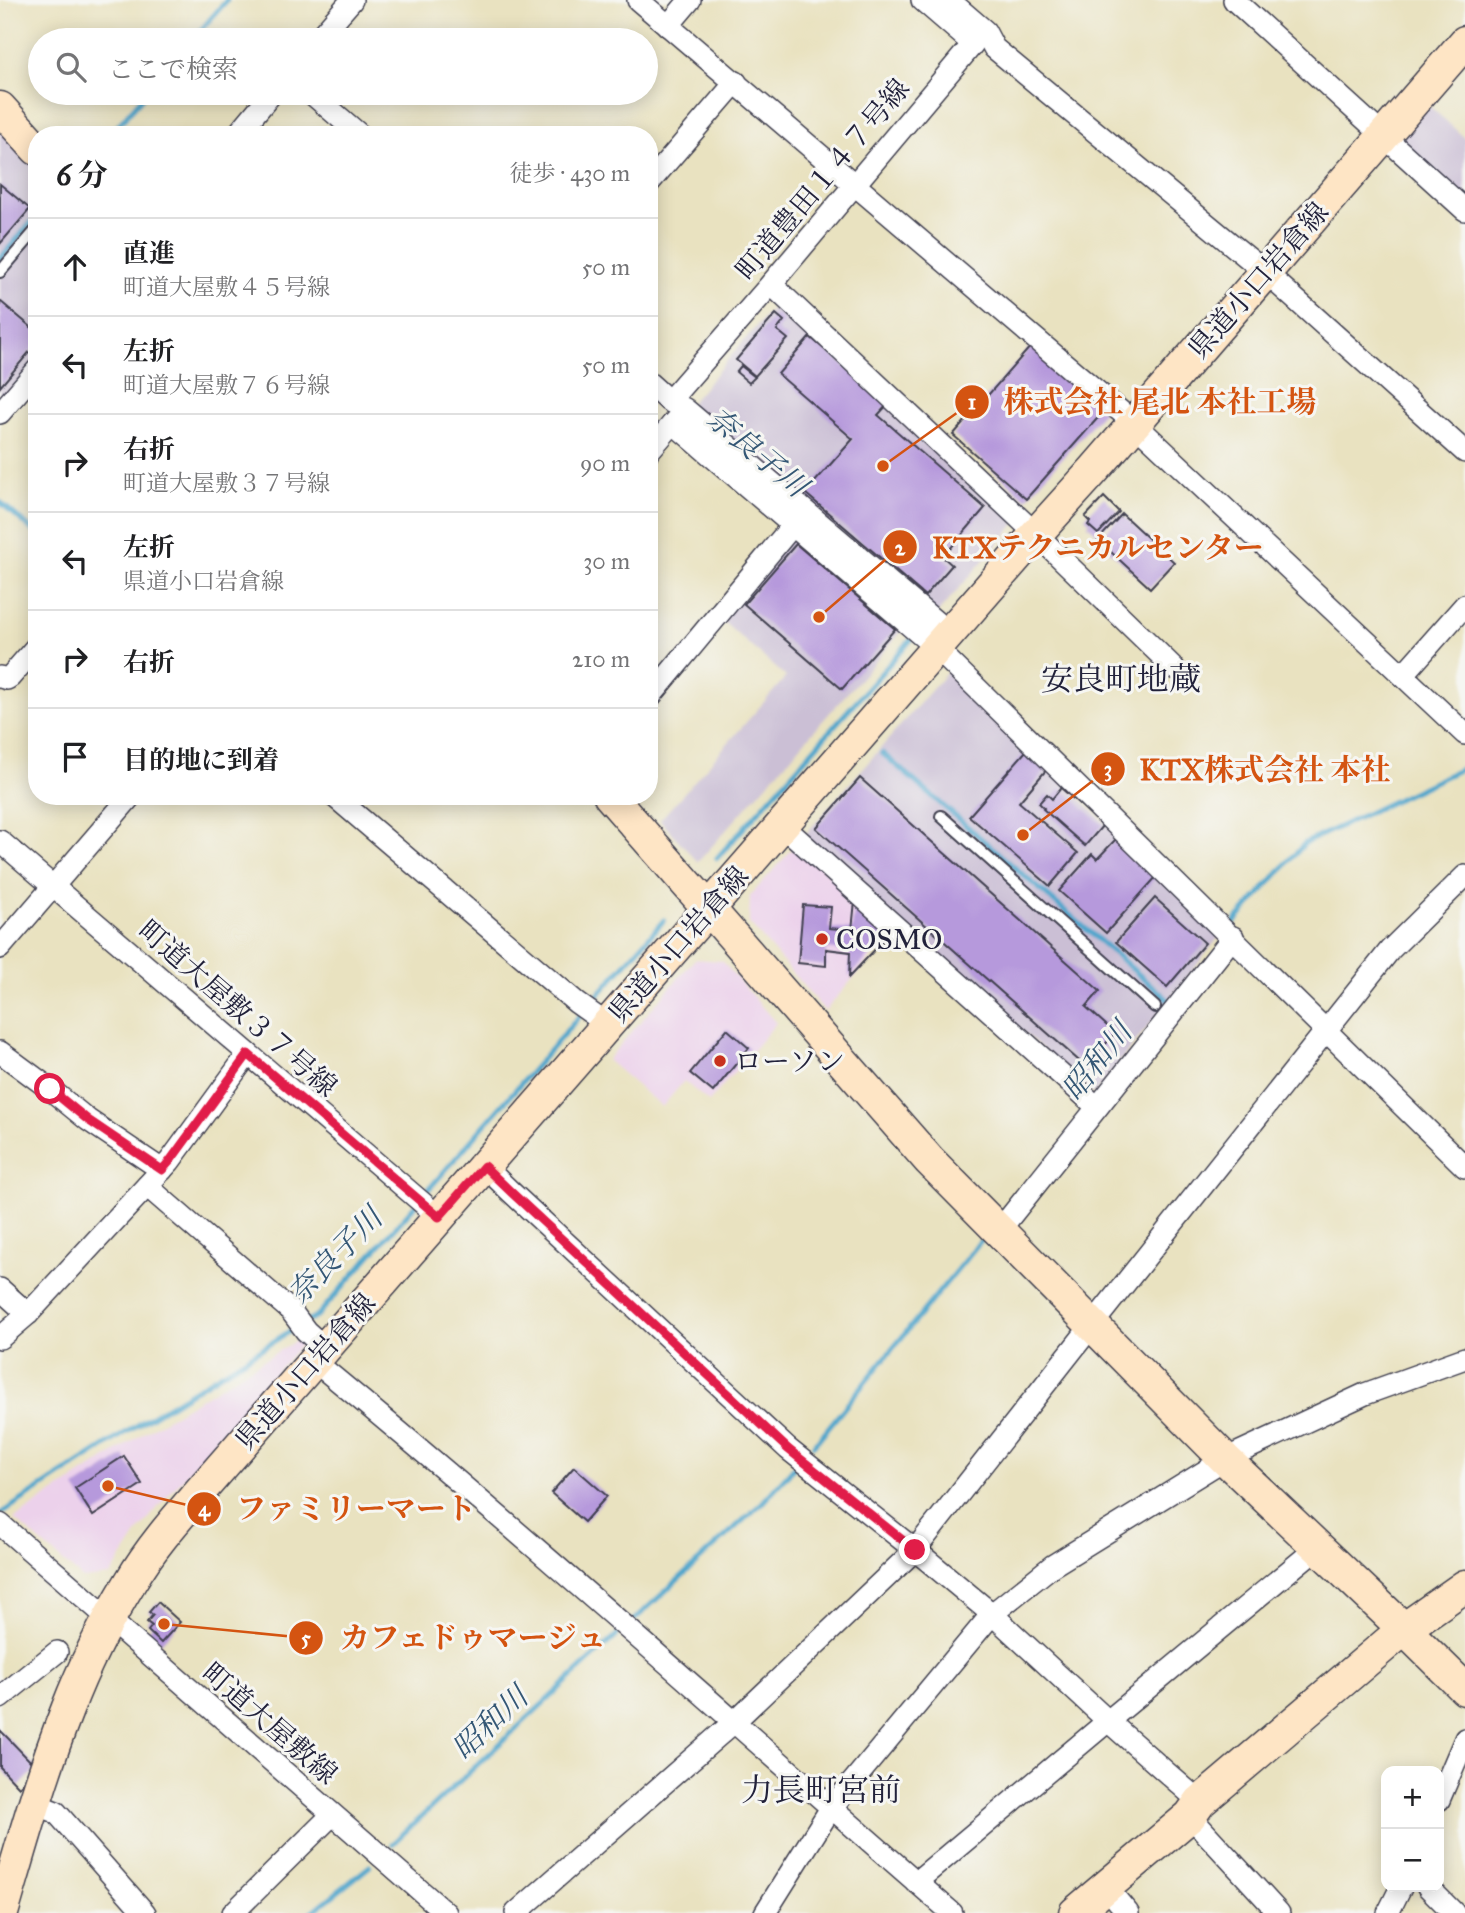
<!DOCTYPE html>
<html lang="ja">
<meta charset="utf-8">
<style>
body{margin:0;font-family:"IM FELL Great Primer","Noto Serif JP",serif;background:#f6f6f6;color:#202124}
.controls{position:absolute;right:21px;bottom:21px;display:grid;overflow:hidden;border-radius:14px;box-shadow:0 4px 18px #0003}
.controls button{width:63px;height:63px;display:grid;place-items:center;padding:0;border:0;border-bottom:2px solid #e0e0e0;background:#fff;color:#202124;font:35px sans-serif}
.stop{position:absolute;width:21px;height:21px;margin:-16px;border:5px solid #e11d48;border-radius:50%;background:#fff}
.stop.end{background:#e11d48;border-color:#fff;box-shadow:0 2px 7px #0008}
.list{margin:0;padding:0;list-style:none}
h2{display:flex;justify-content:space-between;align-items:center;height:91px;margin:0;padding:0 28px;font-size:30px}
h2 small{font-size:23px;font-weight:400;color:#757577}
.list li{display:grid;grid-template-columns:46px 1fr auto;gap:21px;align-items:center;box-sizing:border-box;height:98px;padding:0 28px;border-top:2px solid #e0e0e0}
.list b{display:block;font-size:26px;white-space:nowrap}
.list p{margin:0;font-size:23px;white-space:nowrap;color:#757577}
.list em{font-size:23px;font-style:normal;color:#757577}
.icon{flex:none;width:38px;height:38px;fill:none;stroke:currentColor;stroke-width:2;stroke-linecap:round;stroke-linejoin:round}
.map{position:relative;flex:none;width:1465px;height:1913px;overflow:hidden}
.search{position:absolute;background:#fff;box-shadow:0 4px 18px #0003;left:28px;top:28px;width:630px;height:77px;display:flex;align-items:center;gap:18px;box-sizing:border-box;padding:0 24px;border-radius:38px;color:#757577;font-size:26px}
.panel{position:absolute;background:#fff;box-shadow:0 4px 18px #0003;left:28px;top:126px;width:630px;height:679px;border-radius:28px}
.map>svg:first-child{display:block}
.built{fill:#ecd1eb}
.industrial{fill:#cbbfd5}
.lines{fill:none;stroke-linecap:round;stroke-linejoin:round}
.stream{stroke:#4fa6cc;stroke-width:5}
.building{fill:#b699dc}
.lane-casing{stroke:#403f4f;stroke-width:14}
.street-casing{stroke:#403f4f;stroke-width:24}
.secondary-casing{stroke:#403f4f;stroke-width:35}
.lane{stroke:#fff;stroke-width:10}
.street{stroke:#fff;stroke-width:21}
.secondary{stroke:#fee5c5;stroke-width:32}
.route{stroke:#e11d48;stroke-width:9}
.poi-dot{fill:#c8321e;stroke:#f6f6f2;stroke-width:2.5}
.labels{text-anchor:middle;stroke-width:6;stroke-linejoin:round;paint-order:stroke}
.street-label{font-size:28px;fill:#22223b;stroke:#f6f6f2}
.poi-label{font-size:28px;fill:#22223b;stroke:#f6f6f2;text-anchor:start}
.water-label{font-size:30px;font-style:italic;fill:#345775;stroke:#f6f6f2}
.quarter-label{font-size:32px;fill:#22223b;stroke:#f6f6f2}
.leader{fill:none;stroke:#d45411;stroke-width:2.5}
.callout-dot{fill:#d45411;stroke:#f6f6f2;stroke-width:2.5}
.mark-label{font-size:21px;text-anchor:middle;font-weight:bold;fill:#fff}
.callout-label{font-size:30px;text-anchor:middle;font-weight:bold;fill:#d45411;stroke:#f6f6f2;stroke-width:6;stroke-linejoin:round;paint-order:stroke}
</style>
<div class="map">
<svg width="1465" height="1913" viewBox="0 0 1465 1913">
<rect width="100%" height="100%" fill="#f6f6f2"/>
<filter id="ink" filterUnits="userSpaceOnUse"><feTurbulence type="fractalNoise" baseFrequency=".0143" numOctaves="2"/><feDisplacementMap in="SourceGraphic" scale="14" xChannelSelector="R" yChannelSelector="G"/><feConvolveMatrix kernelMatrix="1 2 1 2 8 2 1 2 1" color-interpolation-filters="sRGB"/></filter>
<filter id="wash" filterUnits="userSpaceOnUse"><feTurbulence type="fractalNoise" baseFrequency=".00686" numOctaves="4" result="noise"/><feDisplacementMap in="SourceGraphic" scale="28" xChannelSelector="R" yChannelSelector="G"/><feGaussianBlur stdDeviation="1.57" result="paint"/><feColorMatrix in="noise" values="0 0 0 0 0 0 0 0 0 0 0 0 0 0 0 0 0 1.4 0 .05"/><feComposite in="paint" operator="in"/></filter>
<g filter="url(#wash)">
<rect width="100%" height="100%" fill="#e9e2c0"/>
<g class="built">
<polygon points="796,845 894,931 825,1011 749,923 750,896"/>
<polygon points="695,959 722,961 776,1023 709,1102 684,1081 662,1107 607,1060"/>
<polygon points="297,1340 301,1344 157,1508 140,1530 110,1576 83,1579 14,1519 147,1431"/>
</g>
<g class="industrial">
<polygon points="1418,96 1465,138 1465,197 1384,135"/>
<polygon points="0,108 37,149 37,370 0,413"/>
<polygon points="780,299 1016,523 935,616 688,406"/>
<polygon points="791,536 903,630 698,862 660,820 786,677 721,620"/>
<polygon points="949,670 1220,936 1094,1094 802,838"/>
</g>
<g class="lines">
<g class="stream">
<polyline points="192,40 227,0"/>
<polyline points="110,135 146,93"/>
<polyline points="0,259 37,216"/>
<polyline points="0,502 37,534"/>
<polyline points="882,753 1173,1004"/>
<polyline points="717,858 915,635"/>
<polyline points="1230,927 1305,843 1465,767"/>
<polyline points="590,1004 664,920"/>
<polyline points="422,1197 583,1012"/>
<polyline points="306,1322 318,1315 416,1204"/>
<polyline points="814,1445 987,1233"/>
<polyline points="0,1514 139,1424 297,1327"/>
<polyline points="634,1620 762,1503 797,1464"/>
<polyline points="392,1844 618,1634"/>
<polyline points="311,1913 370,1866"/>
</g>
</g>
<g id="blocks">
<g class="building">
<polygon points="0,184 30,209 0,244"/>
<polygon points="0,301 37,332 37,343 0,387"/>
<polygon points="776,314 784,321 777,330 788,339 755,376 736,360"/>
<polygon points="810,337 888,404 878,415 985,508 943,557 952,565 925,596 805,493 853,439 778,374"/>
<polygon points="1031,346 1104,411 1026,499 953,435"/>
<polygon points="741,366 755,377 749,383 736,372"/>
<polygon points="1104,497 1119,512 1098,534 1088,525 1090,522 1085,517"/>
<polygon points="1122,514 1174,562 1150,588 1098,540"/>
<polygon points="796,544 895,629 842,689 744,604"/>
<polygon points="1026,751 1047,769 1019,802 1078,853 1050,886 969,816"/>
<polygon points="860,778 1100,991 1086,1007 1115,1033 1086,1067 816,828"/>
<polygon points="1061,788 1103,825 1085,846 1043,809 1044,808 1039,803 1047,794 1052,799"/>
<polygon points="1116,839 1157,876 1106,933 1059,891 1092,854 1097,859"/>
<polygon points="1155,898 1205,943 1167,987 1116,942"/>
<polygon points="855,901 883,926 882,942 849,977 850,952 826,949 826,966 798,963 803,905 831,907 829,928 852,930"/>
<polygon points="727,1029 749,1048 713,1092 690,1073"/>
<polygon points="124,1456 142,1484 93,1516 75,1488"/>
<polygon points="574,1467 607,1496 584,1522 551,1493"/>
<polygon points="158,1602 180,1622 161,1643 148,1631 152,1626 147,1622 153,1615 149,1612"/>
<polygon points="0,1730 37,1768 19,1787 0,1767"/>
</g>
</g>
</g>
<g filter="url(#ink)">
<use href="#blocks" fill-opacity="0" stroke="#403f4f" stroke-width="2"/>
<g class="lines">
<defs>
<g id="lane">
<polyline points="0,272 37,229"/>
<polyline points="941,816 1155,1007"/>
</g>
<g id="street">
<polyline points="638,0 1133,422 1465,734"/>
<polyline points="949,0 985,31 994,48 1265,272 1465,452"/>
<polyline points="1234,0 1465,210"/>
<polyline points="668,26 690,0"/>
<polyline points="317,40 352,0"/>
<polyline points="311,93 360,135"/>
<polyline points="237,135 272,93"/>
<polyline points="649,183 736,82"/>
<polyline points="771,284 1036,534 1174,668"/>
<polyline points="649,383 669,401 685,409 949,633"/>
<polyline points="669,401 771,284 973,44 922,0"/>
<polyline points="0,413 37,370"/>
<polyline points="673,423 936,648 1465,1167"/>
<polyline points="649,451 682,413"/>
<polyline points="1403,675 1465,605"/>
<polyline points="0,677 7,679 10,677 37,646"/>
<polyline points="649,698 792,526"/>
<polyline points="334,796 577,1003 608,1025"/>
<polyline points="782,825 1097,1107"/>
<polyline points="0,841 439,1217"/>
<polyline points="0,948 131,796"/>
<polyline points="0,1052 50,1089 88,1120 162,1170"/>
<polyline points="484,1166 511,1192 788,1449 915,1550 992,1614 1108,1721 1200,1802"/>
<polyline points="147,1186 291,1311 306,1331 325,1348"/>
<polyline points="999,1231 1233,937"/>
<polyline points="0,1289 28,1314"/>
<polyline points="0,1338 28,1314 170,1161 248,1054"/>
<path d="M314 1361C531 1539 740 1729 952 1913"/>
<polyline points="0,1524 446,1913"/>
<polyline points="0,1698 57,1652"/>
<polyline points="1439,1800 1465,1739"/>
<polyline points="35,1804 56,1812 145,1913"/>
<polyline points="1190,1816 1279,1913"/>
<polyline points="916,1882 1108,1721 1318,1547"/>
<polyline points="1106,1887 1128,1913"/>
<polyline points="1428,1887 1454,1913"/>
<polyline points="233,1913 332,1815"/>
<polyline points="516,1913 734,1722 915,1550 1092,1325 1390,950 1465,876"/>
<polyline points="765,1913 831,1808 992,1614 1052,1566 1225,1459 1365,1394 1465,1358"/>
<polyline points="1388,1913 1401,1887"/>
</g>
<g id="secondary">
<polyline points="0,108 37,149"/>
<polyline points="610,796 929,1160 1225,1459 1404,1629 1465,1689"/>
<path d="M2 1913C22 1845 41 1776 67 1710 84 1665 106 1622 131 1581 151 1547 178 1517 203 1488L1036 534 1094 470 1465 42"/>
<polyline points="1075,1913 1190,1816 1200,1802 1404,1629 1465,1586"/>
</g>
</defs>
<use href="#lane" class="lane-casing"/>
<use href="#street" class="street-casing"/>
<use href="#secondary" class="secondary-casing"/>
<use href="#lane" class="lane"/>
<use href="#street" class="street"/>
<use href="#secondary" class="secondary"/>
</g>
</g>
<g class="lines" filter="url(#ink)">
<polyline class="route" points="50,1089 88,1120 162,1170 170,1161 248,1054 439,1217 484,1166 511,1192 788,1449 915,1550"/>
</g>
<g class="poi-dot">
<circle cx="822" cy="939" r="7"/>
<circle cx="720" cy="1061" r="7"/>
</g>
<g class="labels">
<g class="street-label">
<text transform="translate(822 179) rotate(-50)" y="10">町道豊田１４７号線</text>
<text transform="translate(1258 280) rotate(-49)" y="10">県道小口岩倉線</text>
<text transform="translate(678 944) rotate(-49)" y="10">県道小口岩倉線</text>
<text transform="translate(238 1008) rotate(41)" y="10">町道大屋敷３７号線</text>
<text transform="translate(305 1371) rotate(-49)" y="10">県道小口岩倉線</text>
<text transform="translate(270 1723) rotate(41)" y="10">町道大屋敷線</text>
</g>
<g class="poi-label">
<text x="836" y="949">COSMO</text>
<text x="734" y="1071">ローソン</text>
</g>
<g class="water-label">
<text transform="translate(757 452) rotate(40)" y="10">奈良子川</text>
<text transform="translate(1097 1061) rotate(-51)" y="10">昭和川</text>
<text transform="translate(335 1256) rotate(-46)" y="10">奈良子川</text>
<text transform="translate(490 1723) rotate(-43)" y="10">昭和川</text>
</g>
<g class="quarter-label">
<text x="1121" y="690">安良町地蔵</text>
<text x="821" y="1801">力長町宮前</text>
</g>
</g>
<path class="leader" d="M883 466L972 402M819 617L900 547M1023 835L1108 769M108 1486L204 1509M164 1624L306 1638"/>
<g class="callout-dot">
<circle cx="883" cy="466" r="7"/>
<circle cx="819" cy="617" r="7"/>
<circle cx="1023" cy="835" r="7"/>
<circle cx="108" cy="1486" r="7"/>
<circle cx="164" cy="1624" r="7"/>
<circle cx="972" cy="402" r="18"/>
<circle cx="900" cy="547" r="18"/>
<circle cx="1108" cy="769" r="18"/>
<circle cx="204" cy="1509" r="18"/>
<circle cx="306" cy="1638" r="18"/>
</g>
<g class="mark-label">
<text x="972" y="409">1</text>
<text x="900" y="555">2</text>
<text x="1108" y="776">3</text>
<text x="204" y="1516">4</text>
<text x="306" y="1645">5</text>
</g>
<g class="callout-label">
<text x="1160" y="412">株式会社 尾北 本社工場</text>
<text x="1098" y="558">KTXテクニカルセンター</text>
<text x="1265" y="780">KTX株式会社 本社</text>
<text x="356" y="1519">ファミリーマート</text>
<text x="473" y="1648">カフェドゥマージュ</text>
</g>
</svg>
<div class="controls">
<button>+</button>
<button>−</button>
</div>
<div class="stop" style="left:50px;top:1089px"></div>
<div class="stop end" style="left:915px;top:1550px"></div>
<div class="search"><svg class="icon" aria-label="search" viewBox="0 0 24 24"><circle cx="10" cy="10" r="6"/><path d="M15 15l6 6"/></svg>ここで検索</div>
<section class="panel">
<h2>6 分<small>徒歩 · 430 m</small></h2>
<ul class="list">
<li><svg class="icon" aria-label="ahead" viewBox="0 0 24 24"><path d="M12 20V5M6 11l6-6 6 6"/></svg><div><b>直進</b><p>町道大屋敷４５号線</p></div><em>50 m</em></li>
<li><svg class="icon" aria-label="left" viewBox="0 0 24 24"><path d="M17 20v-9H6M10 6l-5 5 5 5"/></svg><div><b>左折</b><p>町道大屋敷７６号線</p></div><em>50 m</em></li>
<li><svg class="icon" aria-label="right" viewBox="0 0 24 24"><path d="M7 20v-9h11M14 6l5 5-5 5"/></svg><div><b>右折</b><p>町道大屋敷３７号線</p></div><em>90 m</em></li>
<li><svg class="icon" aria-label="left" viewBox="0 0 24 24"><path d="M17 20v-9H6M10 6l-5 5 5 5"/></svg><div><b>左折</b><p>県道小口岩倉線</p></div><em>30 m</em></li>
<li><svg class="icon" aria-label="right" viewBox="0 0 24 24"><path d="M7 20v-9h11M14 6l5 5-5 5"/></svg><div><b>右折</b></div><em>210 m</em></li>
<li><svg class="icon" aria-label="arrive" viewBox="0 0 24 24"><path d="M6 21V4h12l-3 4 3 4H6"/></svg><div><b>目的地に到着</b></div></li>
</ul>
</section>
</div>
